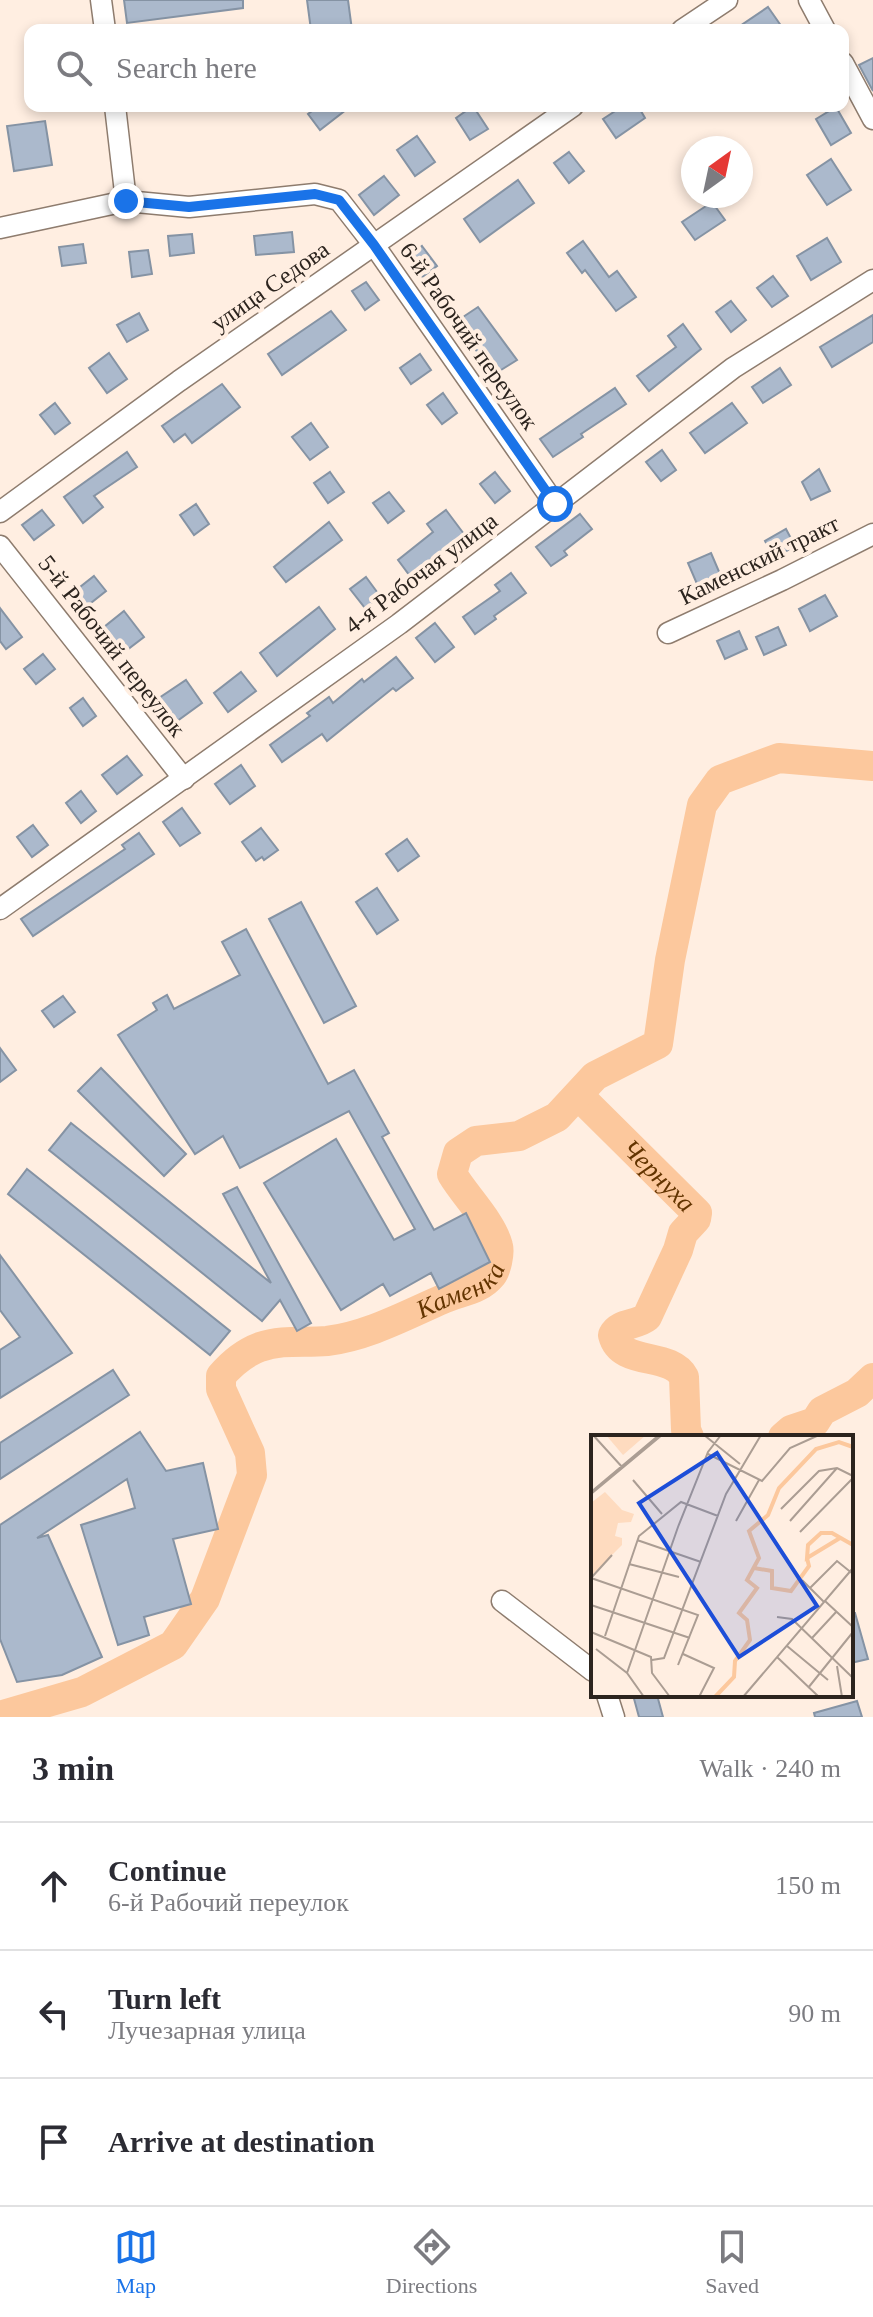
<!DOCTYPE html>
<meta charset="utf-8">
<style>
body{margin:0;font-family:"Times New Roman",serif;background:#f7f7f7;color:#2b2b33}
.compass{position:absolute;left:681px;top:136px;width:72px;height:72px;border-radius:50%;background:#fff;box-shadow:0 4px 12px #0003;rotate:33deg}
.stop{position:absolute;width:24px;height:24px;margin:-18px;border:6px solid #1a73e8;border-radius:50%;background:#fff}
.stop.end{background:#1a73e8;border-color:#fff;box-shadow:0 2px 8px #0008}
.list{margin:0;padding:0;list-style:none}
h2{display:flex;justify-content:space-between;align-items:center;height:104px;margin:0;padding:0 32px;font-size:34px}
h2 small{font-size:26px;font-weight:400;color:#7c7c81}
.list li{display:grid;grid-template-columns:52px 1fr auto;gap:24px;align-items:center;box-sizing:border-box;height:128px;padding:0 32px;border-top:2px solid #e1e1e2}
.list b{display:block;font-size:30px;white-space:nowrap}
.list p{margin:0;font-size:26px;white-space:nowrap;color:#7c7c81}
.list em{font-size:26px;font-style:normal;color:#7c7c81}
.icon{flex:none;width:44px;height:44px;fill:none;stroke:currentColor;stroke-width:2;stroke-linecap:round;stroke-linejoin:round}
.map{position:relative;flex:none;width:873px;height:1717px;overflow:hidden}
.search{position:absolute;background:#fff;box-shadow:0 4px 12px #0003;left:24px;right:24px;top:24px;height:88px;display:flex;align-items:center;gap:20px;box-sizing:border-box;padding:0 28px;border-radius:16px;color:#7c7c81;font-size:30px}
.sheet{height:488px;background:#fff}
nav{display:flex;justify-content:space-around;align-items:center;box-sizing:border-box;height:112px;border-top:2px solid #e1e1e2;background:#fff;font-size:22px;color:#7c7c81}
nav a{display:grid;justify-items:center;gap:4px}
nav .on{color:#1a73e8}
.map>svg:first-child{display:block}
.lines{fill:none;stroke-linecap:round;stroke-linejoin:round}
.river{stroke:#fcc89d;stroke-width:30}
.building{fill:#abb9cc;stroke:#8593a4;stroke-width:2}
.minor-casing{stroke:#8e7c6e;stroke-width:23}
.minor{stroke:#fff;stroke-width:20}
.route{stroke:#1a73e8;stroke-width:10}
.labels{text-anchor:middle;stroke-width:8;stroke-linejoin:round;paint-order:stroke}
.street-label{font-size:24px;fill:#2c241e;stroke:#ffeee1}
.water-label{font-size:26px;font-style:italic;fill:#633400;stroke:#ffeee1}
.inset-river{fill:none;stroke:#fcc89d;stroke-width:4}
.inset-road{fill:none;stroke:#ab9d93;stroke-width:2}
.view{fill:#1d4ed8;fill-opacity:0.15;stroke:#1d4ed8;stroke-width:4}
.inset-edge{fill:none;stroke:#2c241e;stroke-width:4}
</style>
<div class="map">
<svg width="873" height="1717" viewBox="0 0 873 1717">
<rect width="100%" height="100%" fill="#ffeee1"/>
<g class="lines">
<g class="river">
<path id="s1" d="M578 1095 697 1213 696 1219 683 1233 678 1250 647 1317C636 1326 620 1322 613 1335 621 1367 670 1351 684 1377L686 1430 689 1437"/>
<polyline points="783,1437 791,1430 815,1422 822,1411 857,1393 873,1378"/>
<path id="s2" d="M0 1716 82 1692 173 1645 205 1599 252 1475 250 1453 221 1389V1376C232 1363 244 1353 260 1347 283 1339 304 1343 327 1341 368 1336 406 1315 443 1299 460 1291 479 1291 492 1275 496 1270 500 1253 498 1246 492 1222 465 1196 452 1174L458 1153 476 1141 519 1136 557 1117 595 1076 658 1044 670 960 702 805 720 780 779 758 873 766"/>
</g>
</g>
<g class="building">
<polygon points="124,0 243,0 243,8 127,23"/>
<polygon points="307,0 348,0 352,30 311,30"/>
<polygon points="768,7 784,30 734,30"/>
<polygon points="873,58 873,91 859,65"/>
<polygon points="319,106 351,106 320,130 308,114"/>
<polygon points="473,106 488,129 470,140 456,118"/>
<polygon points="623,106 638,106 645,118 616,138 603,119"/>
<polygon points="836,107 851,133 831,145 816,119"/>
<polygon points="45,121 52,165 14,171 7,126"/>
<polygon points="417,136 435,162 415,176 397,150"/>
<polygon points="569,152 584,171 569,183 554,163"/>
<polygon points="831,159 851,190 827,205 807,175"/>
<polygon points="384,176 399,195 374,215 359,195"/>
<polygon points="518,180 534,203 480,242 464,219"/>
<polygon points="712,202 725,220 695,240 682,222"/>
<polygon points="292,232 294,252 256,255 254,236"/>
<polygon points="192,234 194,253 170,256 168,236"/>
<polygon points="827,238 841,262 811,280 797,256"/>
<polygon points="583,241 609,277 617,271 636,297 616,311 585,270 582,273 567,253"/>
<polygon points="83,244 86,263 62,266 59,247"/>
<polygon points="422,246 437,266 422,277 407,257"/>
<polygon points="148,250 152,274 132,277 129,252"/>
<polygon points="773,276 788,296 772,307 757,288"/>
<polygon points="366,282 379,300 365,310 352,291"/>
<polygon points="731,301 746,320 731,332 716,312"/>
<polygon points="478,307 517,360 493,375 469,340 466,342 454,323"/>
<polygon points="331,311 346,330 282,375 268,354"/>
<polygon points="139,313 148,330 127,342 117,325"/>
<polygon points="873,315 873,342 832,367 820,347"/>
<polygon points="683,324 701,349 649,391 637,376 676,347 668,336"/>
<polygon points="109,353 127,379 107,393 89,368"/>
<polygon points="420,354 431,370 411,384 400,368"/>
<polygon points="780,368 791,385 763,403 752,387"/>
<polygon points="222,384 240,407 192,443 185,434 174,442 162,426"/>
<polygon points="615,388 626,404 581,434 583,437 553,457 540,439"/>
<polygon points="443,393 457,413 442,424 427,405"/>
<polygon points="55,403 70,423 55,434 40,415"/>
<polygon points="732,403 747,423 705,453 690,433"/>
<polygon points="311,423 328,447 310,460 292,437"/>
<polygon points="662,450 676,470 661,481 646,462"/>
<polygon points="127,452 137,467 94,496 103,507 83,523 64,497"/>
<polygon points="819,469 830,491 811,500 802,482"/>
<polygon points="330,472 344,492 328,503 314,483"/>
<polygon points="495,472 510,491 495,503 480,484"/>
<polygon points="389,492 404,511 388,523 373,503"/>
<polygon points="196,504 209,524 194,535 180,515"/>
<polygon points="42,510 54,525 34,540 22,525"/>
<polygon points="446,510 464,534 410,576 398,560 433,532 427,524"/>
<polygon points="580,514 592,529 564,551 567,555 551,566 536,547"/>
<polygon points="329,522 342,540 286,582 274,567"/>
<polygon points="786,529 795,546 774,558 765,541"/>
<polygon points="711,553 723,581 700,591 688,563"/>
<polygon points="511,573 526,593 494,616 496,619 475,634 463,617 500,591 495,585"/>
<polygon points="94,576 106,591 87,606 75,591"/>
<polygon points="366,577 380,596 365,608 350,589"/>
<polygon points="825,595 837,616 810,631 799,609"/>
<polygon points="319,607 335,629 277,676 260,653"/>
<polygon points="0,608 22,637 6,649 0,641"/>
<polygon points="124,611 144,637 123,653 104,627"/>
<polygon points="435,623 454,647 435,662 416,638"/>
<polygon points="778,627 786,645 764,655 756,637"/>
<polygon points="739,631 747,649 725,659 717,641"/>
<polygon points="43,654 55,669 36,684 24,669"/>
<polygon points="396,657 413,678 396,691 393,688 327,741 322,734 282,762 270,745 310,716 307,713 329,697 333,703 362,679 364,682"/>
<polygon points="241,672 256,691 228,712 214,693"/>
<polygon points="186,680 202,703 173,724 156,700"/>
<polygon points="83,698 96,716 83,726 70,708"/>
<polygon points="127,756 142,775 117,794 102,775"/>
<polygon points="241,765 255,786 230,804 215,784"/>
<polygon points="81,791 96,811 81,823 66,803"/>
<polygon points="182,808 200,833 180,846 163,822"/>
<polygon points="33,825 48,845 32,857 17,837"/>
<polygon points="261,828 278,850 264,860 262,857 256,861 242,842"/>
<polygon points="139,833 154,854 33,936 21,919 125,849 122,845"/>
<polygon points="407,839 419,856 398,871 386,854"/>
<polygon points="377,888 398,920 377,934 356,902"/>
<polygon points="301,902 356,1006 324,1023 269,919"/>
<polygon points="246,929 328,1084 354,1070 389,1133 382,1137 434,1230 466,1213 490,1262 439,1289 431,1273 390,1296 383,1284 341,1310 264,1183 336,1139 394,1240 415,1229 349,1111 240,1168 223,1136 195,1154 118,1035 157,1010 153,1003 167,995 174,1009 240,975 222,942"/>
<polygon points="63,996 75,1012 54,1027 42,1011"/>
<polygon points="0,1048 16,1070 0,1082"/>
<polygon points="101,1068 186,1154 164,1176 78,1091"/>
<polygon points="71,1123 271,1283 223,1194 237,1187 311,1323 297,1331 280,1300 262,1321 49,1150"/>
<polygon points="27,1169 230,1331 210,1355 8,1194"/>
<polygon points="0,1255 72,1353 0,1398 0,1350 20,1337 0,1310"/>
<polygon points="113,1370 129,1395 0,1479 0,1443"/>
<polygon points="140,1432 166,1471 203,1463 218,1529 173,1539 191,1604 144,1617 149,1635 118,1645 81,1525 135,1508 127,1479 37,1538 48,1535 102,1657 62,1675 17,1682 0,1639 0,1525"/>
<polygon points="851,1613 855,1613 868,1659 851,1663"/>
<polygon points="633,1695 657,1695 663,1717 639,1717"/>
<polygon points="857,1701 862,1717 815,1717 814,1713"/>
</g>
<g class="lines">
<defs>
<g id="minor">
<polyline points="101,0 105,30"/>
<polyline points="809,0 825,30"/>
<polyline points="682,30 727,0"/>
<polyline points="843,63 873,119"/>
<polyline points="115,106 126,201"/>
<polyline points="0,228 126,201 189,207 315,194 339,200 374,245 555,504"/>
<polyline points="0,512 179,381 573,106"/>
<polyline points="0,546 184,779"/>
<polyline points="668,633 782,580 873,534"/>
<polyline points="0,909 399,624 733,368 873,280"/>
<polyline points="502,1601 593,1671"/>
<polyline points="607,1695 614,1717"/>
</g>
</defs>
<use href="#minor" class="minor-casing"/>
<use href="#minor" class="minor"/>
</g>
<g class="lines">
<polyline class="route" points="126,201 189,207 315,194 339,200 374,245 555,504"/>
</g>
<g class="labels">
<g class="street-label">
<text transform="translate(270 286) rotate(-35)" y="8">улица Седова</text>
<text transform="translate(469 336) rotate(55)" y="8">6-й Рабочий переулок</text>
<text transform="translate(759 560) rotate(-26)" y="8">Каменский тракт</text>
<text transform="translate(421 573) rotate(-37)" y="8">4-я Рабочая улица</text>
<text transform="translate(112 646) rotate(52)" y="8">5-й Рабочий переулок</text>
</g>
<g class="water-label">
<text dy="9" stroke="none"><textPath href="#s1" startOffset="114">Чернуха</textPath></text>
<text dy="9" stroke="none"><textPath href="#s2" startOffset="742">Каменка</textPath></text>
</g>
</g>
<g transform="translate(591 1435)">
<rect width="262" height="262" fill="#ffeee1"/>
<path d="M15 0H55L32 20ZM14 57 31 75 43 79 40 87 27 88 24 101 31 103V110L0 141V68Z" fill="#fedbbf"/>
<path class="inset-river" d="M249 103 216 123 217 110 230 98H241L262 110M163 133 181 136V153L200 156 218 131 216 123M124 262 143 242 144 226 159 205 156 185 148 178 166 153 156 145 168 123 158 96 177 80 188 53 225 14 248 7 262 12"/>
<path class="inset-road" d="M2 0 32 33M113 0 149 29M117 19 171 46 199 13 228 0M42 45 71 79M0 57 68 0M0 59 71 0M190 74 228 36 246 33 262 41M145 86 168 45M199 86 246 33M209 97 262 43M46 105 110 127M38 129 88 142M0 143 107 180 87 230M0 143 21 120M211 145 233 167M219 153 246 126 262 139M234 166 262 192M0 170 99 203M186 182 201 184 262 243M0 197 60 222 61 238 79 262M14 201 48 101 90 67 127 81M221 203 246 176M196 211 237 245M5 214 36 238 53 262M92 219 123 233 108 262M186 222 228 262M61 225 73 223 135 59 170 0M246 231 251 262M36 238 87 92 117 17 130 0M217 253 262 197M152 262 262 133"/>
<path class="view" d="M126 18 226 171 148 222 48 68Z"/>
<rect width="262" height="262" class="inset-edge"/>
</g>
</svg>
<svg class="compass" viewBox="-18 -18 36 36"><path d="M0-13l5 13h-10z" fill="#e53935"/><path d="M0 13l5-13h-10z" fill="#7c7c81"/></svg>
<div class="stop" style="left:555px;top:504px"></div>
<div class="stop end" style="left:126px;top:201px"></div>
<div class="search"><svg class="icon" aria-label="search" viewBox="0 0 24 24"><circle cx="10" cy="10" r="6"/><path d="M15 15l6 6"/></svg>Search here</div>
</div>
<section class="sheet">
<h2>3 min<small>Walk · 240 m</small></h2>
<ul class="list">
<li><svg class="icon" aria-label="ahead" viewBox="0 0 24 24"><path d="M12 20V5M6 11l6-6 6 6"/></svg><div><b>Continue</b><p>6-й Рабочий переулок</p></div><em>150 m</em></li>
<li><svg class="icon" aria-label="left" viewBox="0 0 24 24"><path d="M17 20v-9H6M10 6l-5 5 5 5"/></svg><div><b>Turn left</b><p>Лучезарная улица</p></div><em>90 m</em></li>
<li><svg class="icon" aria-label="arrive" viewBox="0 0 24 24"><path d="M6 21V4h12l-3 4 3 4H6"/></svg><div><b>Arrive at destination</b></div></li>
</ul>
</section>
<nav>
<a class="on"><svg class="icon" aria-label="map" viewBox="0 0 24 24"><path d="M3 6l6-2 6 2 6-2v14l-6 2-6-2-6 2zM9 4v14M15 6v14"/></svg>Map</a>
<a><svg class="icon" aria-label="directions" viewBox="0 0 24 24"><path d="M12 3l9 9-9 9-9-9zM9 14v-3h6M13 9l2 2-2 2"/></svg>Directions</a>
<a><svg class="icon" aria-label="saved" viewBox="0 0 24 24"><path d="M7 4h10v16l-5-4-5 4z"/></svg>Saved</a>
</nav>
